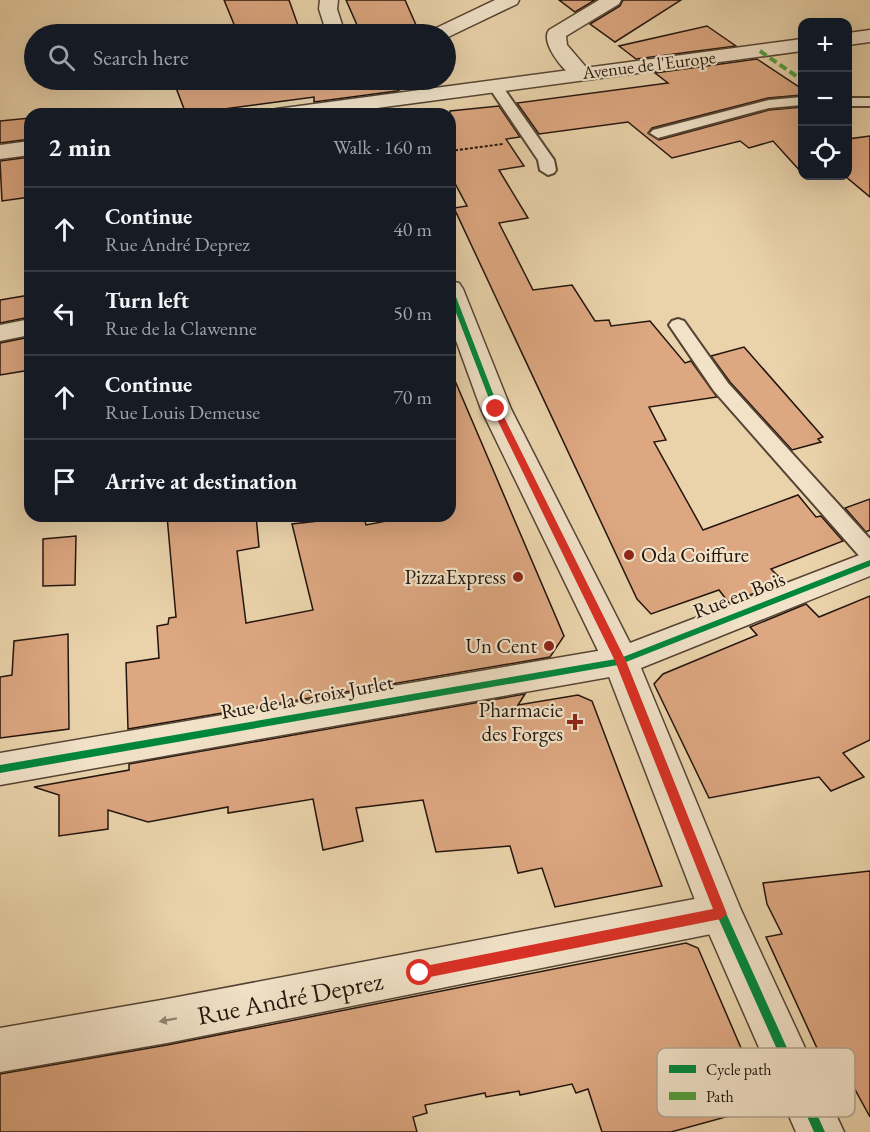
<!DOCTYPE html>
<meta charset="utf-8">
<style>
body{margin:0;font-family:"EB Garamond",serif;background:#20242c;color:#f1f3f6}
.controls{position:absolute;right:18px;top:18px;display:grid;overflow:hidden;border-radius:12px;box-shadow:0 6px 24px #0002}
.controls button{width:54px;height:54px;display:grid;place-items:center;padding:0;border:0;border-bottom:2px solid #363941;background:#171b24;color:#f1f3f6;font:30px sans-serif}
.stop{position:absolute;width:18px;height:18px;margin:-14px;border:4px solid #d93025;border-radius:50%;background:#fff}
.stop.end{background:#d93025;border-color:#fff;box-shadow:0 2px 6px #0008}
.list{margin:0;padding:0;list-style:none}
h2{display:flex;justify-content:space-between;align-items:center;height:78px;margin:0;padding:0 24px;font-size:26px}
h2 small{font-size:20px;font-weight:400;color:#9ea1a6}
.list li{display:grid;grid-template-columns:39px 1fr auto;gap:18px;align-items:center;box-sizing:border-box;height:84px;padding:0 24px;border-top:2px solid #363941}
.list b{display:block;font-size:22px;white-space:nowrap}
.list p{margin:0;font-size:20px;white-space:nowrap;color:#9ea1a6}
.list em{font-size:20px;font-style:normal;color:#9ea1a6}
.icon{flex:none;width:33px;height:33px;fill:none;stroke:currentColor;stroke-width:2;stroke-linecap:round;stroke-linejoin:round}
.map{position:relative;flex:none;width:870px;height:1132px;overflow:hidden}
.search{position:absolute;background:#171b24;box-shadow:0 6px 24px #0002;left:24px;top:24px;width:432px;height:66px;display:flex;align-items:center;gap:15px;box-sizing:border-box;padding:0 21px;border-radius:33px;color:#9ea1a6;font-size:22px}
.panel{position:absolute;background:#171b24;box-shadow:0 6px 24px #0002;left:24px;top:108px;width:432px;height:414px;border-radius:18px}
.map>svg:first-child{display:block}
.building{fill:#dda781;stroke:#23150d;stroke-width:1.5}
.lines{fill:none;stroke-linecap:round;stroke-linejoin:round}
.service-casing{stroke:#554434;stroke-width:4}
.minor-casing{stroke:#554434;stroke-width:3}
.tertiary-casing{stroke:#554434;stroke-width:3}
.path{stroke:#23150d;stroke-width:2;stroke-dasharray:3 2;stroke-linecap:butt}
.service{fill:#f1e2c8;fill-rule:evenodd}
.minor{fill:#f1e2c8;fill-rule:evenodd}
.tertiary{fill:#f1e2c8;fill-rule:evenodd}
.quiet{stroke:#50a03e;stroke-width:4;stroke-dasharray:8 4;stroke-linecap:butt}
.cycleway-casing{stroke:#f1e2c8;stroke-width:3}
.cycleway{fill:#00873e;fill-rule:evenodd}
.oneway{fill:#948674}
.route{fill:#d93025}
.poi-dot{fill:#8f2418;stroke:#f1e2c8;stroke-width:2}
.labels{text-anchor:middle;stroke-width:4.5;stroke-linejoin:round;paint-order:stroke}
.far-street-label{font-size:18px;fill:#23150d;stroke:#f1e2c8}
.poi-label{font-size:21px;fill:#23150d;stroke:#f1e2c8;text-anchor:end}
.street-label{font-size:21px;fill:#23150d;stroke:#f1e2c8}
.near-street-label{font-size:26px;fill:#23150d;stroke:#f1e2c8}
.key{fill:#f1e2c8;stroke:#b3a490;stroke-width:1.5}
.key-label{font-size:16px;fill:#23150d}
</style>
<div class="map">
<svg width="870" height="1132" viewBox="0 0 870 1132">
<rect width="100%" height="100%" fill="#ead3ab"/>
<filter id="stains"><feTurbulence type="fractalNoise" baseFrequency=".00333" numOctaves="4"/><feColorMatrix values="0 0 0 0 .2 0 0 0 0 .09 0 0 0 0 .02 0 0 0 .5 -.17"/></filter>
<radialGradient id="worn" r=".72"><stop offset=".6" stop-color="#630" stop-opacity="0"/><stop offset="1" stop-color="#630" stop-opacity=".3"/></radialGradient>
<g class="building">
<polygon points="224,0 289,0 301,34 238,34"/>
<polygon points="346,0 405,0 420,34 361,34"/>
<polygon points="559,0 595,0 575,12"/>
<polygon points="623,0 681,0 615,42 590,24 620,6"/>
<polygon points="707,26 736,46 636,59 619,46"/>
<polygon points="757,59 802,89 802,95 768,98 652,128 648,133 659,140 769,110 802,107 802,173 773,141 749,148 740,141 672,158 628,122 539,134 517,103 668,83 655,73"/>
<polygon points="173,80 421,80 397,91 314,102 314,97 186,114"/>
<polygon points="499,106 520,137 506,139 524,166 499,170 528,218 499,223 533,290 572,285 595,321 609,320 611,326 650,321 685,363 691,361 717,397 649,407 666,440 654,442 703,530 798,495 816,517 821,516 843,541 771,569 784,582 729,603 719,590 651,614 637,599 454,208 467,206 450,174 450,111"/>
<polygon points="30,118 30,139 0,143 0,121"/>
<polygon points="870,136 870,197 845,176 848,176 848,139"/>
<polygon points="30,157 30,197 2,201 0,161"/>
<polygon points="30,295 30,317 0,323 0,300"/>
<polygon points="30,337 30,370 0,375 0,343"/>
<polygon points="744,347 823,437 818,439 821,442 792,450 730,382 711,356"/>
<polygon points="450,369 564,636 550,657 128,729 126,663 159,658 157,626 168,624 169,618 176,617 167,516 256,516 259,547 237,551 246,623 313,610 292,524 364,516 366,525 413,516 450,516"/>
<polygon points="870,499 870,530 866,532 845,508"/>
<polygon points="76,536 75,585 43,586 43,539"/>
<polygon points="870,596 870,740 843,753 864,777 831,791 819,777 709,798 654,684 663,674 757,635 750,627 806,604 819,617"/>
<polygon points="68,634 69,729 0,738 0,677 12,675 14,641"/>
<polygon points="525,694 518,705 578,695 592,701 662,886 555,907 542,868 518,873 510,846 436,852 423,800 356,808 363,841 323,850 313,799 228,813 228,807 148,822 108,810 108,829 59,836 59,795 34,787 129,770 129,764"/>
<polygon points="870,871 870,1117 836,1055 822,1059 766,937 782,934 767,904 763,883"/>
<polygon points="686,943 698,948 766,1106 671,1132 602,1132 588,1089 576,1093 572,1084 520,1095 519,1091 486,1097 485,1093 425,1105 427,1113 413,1117 417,1132 0,1132 0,1074 167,1045"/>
</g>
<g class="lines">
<defs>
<g id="service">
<polygon points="495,82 500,83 554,160 556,170 554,173 548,175 540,170 538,160 488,86"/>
<polygon points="802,97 802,105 769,108 658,138 650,133 653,130 769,100"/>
<rect x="848" y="98" width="22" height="8"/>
<polygon points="678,319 684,321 728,383 870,539 870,561 862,559 714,391 669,325 672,321"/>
</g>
<g id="minor">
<polygon points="495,0 519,0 517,4 446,38 446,34 429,34 432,30"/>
<path d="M599 0H621L619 4 566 36 567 45 591 73 588 77C584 78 578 80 574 77 563 71 540 42 549 30Z"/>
<polygon points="30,319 30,335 0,341 0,325"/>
<polygon points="621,647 634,651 639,661 634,671 621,675 0,785 0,753"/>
<polygon points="721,894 736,900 742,913 736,926 721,932 167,1043 0,1072 0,1028 167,999"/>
</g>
<g id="tertiary">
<polygon points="320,0 338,0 337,9 345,34 327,34 319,9"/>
<polygon points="870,30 870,42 848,45 848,33"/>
<polygon points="802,39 802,51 332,114 273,114 276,109 284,108"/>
<polygon points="30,141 30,155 0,159 0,145"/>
<polygon points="450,281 459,283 463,289 511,409 630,643 870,551 870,576 641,668 741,910 844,1132 796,1132 700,913 603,661 481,409 450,324"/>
</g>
</defs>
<use href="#service" class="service-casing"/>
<use href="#minor" class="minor-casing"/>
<use href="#tertiary" class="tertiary-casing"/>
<polyline class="path" points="450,151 503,144"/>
<use href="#service" class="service"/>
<use href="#minor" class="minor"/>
<use href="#tertiary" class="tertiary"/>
<polyline class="quiet" points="760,51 802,80"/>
<defs>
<polygon id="cycleway" points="450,287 453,289 499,409 623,657 870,560 870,566 626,662 726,913 825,1132 814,1132 716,913 618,665 0,773 0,765 616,659 493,409 450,297"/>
</defs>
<use href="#cycleway" class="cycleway-casing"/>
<use href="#cycleway" class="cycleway"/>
</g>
<defs><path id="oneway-solid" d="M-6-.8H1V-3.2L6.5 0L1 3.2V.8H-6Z" transform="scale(1.5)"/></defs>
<use class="oneway" href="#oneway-solid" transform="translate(168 1020) rotate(170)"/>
<polygon class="route" points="496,406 500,409 626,661 727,914 721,919 420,979 415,977 414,973 415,969 420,967 713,909 615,661 492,409"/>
<g class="poi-dot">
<circle cx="629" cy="555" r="6"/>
<circle cx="518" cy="577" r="6"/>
<circle cx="549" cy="646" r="6"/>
<path d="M572 713h6v6h6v6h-6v6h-6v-6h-6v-6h6z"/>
</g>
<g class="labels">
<g class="far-street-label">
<text transform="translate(649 65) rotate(-7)" y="6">Avenue de l'Europe</text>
</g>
<g class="poi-label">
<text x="641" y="562" text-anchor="start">Oda Coiffure</text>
<text x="506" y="584">PizzaExpress</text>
<text x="537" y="653">Un Cent</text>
<text x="563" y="717">Pharmacie<tspan x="563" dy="24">des Forges</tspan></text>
</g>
<g class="street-label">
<text transform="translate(739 595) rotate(-21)" y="7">Rue en Bois</text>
<text transform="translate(307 697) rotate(-10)" y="7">Rue de la Croix Jurlet</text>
</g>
<g class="near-street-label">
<text transform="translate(290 998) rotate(-11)" y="9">Rue André Deprez</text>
</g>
</g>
<rect x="657" y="1048" width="198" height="69" rx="9" class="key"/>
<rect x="669" y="1065" width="27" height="8" fill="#00873e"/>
<rect x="669" y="1092" width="27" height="8" fill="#50a03e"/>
<g class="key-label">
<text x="706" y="1075">Cycle path</text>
<text x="706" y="1102">Path</text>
</g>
<rect width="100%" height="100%" filter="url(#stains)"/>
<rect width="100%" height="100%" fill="url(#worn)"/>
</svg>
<div class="controls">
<button>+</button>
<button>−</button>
<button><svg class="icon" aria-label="locate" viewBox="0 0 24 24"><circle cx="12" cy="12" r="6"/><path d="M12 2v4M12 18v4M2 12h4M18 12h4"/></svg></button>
</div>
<div class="stop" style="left:420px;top:973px"></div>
<div class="stop end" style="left:496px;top:409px"></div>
<div class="search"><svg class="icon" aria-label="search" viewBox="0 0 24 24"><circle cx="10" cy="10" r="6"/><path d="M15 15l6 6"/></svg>Search here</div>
<section class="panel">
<h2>2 min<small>Walk · 160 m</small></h2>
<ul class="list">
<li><svg class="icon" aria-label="ahead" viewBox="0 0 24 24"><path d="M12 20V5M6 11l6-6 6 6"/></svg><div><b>Continue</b><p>Rue André Deprez</p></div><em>40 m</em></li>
<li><svg class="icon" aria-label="left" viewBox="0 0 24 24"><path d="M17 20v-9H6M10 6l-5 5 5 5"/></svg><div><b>Turn left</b><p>Rue de la Clawenne</p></div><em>50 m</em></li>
<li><svg class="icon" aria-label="ahead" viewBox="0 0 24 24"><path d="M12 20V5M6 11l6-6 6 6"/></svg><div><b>Continue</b><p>Rue Louis Demeuse</p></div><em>70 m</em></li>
<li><svg class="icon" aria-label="arrive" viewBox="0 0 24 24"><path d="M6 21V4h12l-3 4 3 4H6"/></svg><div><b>Arrive at destination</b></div></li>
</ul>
</section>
</div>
